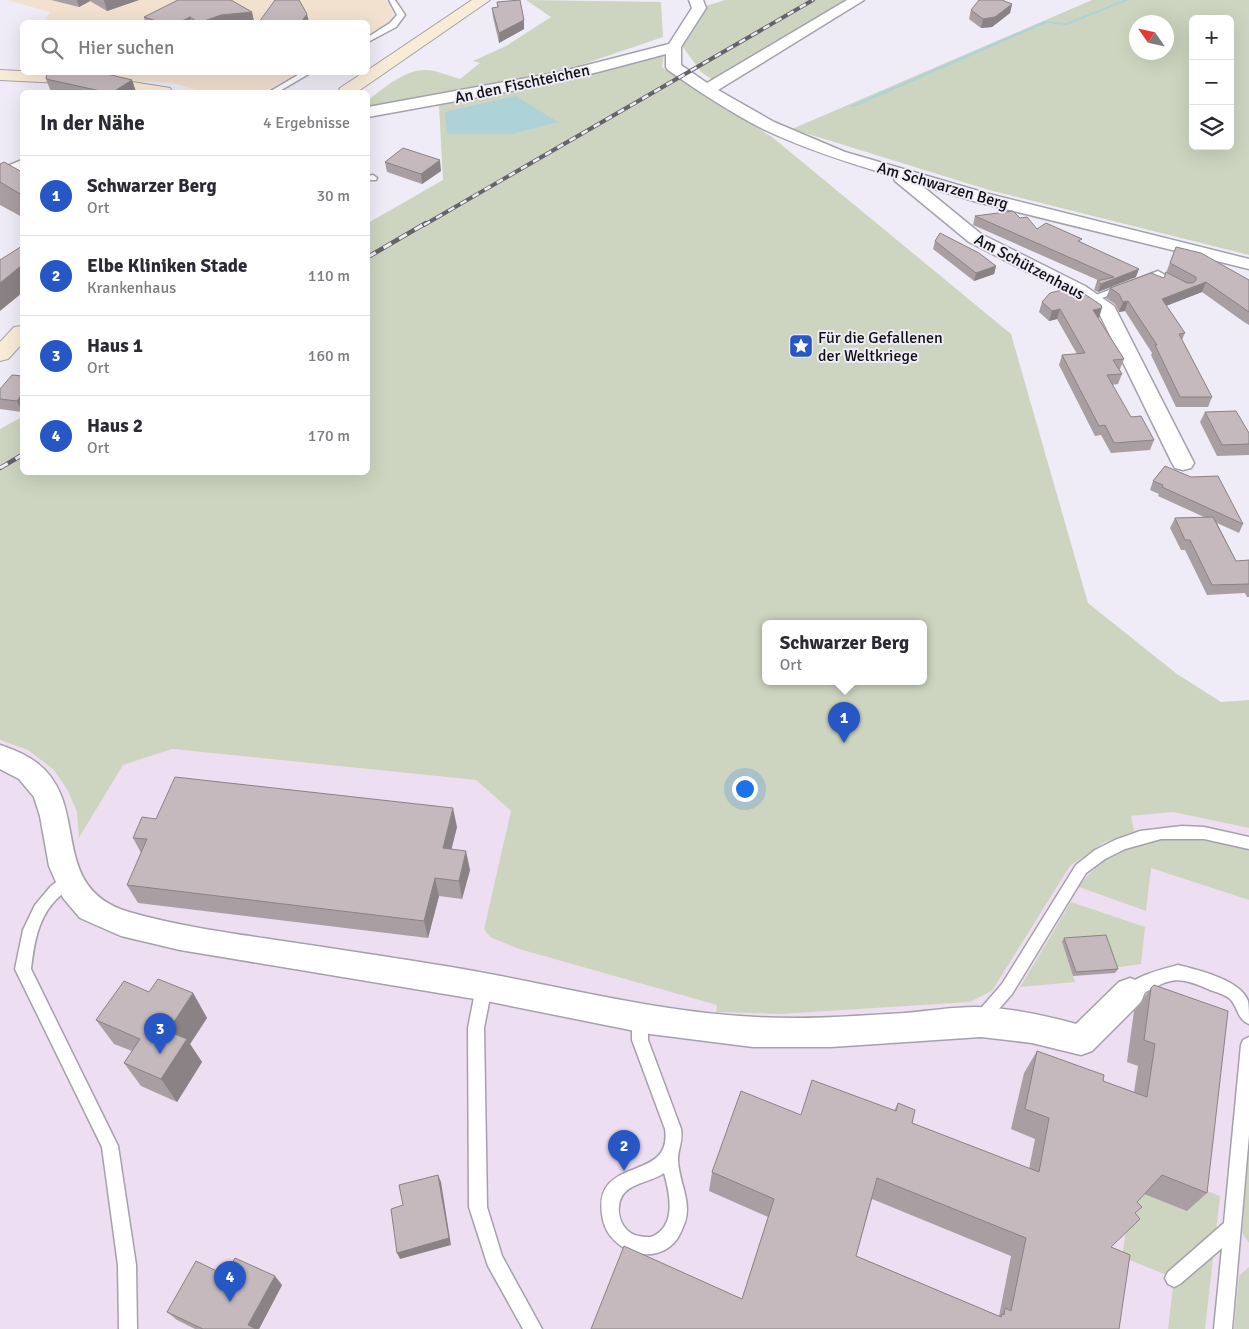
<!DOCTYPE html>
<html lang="de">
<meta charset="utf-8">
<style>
body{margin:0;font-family:Signika,sans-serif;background:#f7f7f7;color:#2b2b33}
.controls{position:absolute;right:15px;top:15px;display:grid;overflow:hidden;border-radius:8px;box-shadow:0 5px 20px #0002}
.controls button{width:45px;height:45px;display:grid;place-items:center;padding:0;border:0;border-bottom:1px solid #e1e1e2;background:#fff;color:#2b2b33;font:25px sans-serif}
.compass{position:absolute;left:1129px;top:15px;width:45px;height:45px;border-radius:50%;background:#fff;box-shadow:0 5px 20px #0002;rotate:304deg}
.you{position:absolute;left:744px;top:788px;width:18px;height:18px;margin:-12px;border:4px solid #fff;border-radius:50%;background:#1a73e8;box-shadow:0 0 0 8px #1a73e833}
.badge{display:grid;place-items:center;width:32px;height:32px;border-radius:50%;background:#2657c5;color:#fff;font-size:16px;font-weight:700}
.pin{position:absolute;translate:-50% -41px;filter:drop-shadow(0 1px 2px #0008)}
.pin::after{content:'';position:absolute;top:26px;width:18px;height:15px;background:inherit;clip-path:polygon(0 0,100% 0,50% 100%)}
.popup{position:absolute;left:762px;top:620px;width:165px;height:65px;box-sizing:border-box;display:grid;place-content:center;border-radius:8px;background:#fff;filter:drop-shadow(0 1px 4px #0005);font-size:16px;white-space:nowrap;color:#7c7c81}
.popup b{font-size:19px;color:#2b2b33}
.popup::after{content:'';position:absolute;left:50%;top:100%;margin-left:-10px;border:10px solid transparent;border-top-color:#fff}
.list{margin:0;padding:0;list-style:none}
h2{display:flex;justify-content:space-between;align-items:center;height:65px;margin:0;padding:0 20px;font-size:21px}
h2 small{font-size:16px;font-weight:400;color:#7c7c81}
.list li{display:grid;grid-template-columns:32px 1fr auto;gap:15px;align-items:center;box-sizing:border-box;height:80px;padding:0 20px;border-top:1px solid #e1e1e2}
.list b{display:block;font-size:19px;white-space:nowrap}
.list p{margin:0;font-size:16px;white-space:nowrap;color:#7c7c81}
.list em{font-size:16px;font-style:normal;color:#7c7c81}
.icon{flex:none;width:28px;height:28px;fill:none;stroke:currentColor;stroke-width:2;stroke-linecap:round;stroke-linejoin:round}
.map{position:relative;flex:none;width:1249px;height:1329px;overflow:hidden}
.search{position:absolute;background:#fff;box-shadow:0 5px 20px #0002;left:20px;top:20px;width:350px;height:55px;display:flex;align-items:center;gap:12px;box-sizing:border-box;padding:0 18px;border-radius:8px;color:#7c7c81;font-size:19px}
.panel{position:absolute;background:#fff;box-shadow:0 5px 20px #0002;left:20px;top:90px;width:350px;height:385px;border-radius:8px}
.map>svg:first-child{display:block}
.education{fill:#f3e1d0}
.medical{fill:#eedef1}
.green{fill:#cdd5c0;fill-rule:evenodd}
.water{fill:#add2d8}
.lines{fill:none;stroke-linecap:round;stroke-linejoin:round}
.stream{fill:#add2d8;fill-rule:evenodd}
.lane-casing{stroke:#a5a1ac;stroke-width:3}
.street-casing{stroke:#a5a1ac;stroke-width:3}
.secondary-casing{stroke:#a5a1ac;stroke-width:2}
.lane{fill:#fff;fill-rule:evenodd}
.street{fill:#fff;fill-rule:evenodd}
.secondary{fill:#f9ecd7;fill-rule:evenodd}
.rail-far1-casing{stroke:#656369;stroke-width:4}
.rail-casing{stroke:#656369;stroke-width:4.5}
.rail-far1{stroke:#efecf7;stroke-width:2.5;stroke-dasharray:7;stroke-linecap:butt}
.rail{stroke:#efecf7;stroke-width:3;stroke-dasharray:9;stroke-linecap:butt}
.wall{fill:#a99fa3;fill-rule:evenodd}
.shaded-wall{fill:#8a8285}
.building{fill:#c5b9be;stroke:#8a8285;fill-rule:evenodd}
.labels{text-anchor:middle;stroke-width:4;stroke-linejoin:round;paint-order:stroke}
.far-street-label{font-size:16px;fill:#0f0e11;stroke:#efecf7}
.far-poi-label{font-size:16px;fill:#0f0e11;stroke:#efecf7;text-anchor:start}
</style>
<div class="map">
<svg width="1249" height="1329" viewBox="0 0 1249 1329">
<rect width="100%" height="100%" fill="#efecf7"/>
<g class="education">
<polygon points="7,0 384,0 389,3 394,16 386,24 368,34 368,22 43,22 50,12"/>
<polygon points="104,73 299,73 263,92 204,92 172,83 137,81 123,78 121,75"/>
</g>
<polygon class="medical" points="0,740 28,750 54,770 67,789 77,812 80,837 123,765 172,749 476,780 511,811 484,929 519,949 718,1005 717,1012 781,1014 970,1002 992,991 1070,866 1103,843 1133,831 1131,816 1173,812 1249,828 1249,1329 0,1329"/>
<g class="green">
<path d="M526 0 661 2 663 37 569 69 368 109V100C383 89 405 69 426 70 436 70 449 76 460 79L480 63 473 61 506 46 551 17Z"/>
<polygon points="725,0 854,0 716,82 701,72 682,46 706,6"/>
<path d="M1092 0H1249V255L989 190 792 129ZM1193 19H1230V146H1193ZM1166 22V52H1136V22Z"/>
<path d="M664 54 662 67 772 137 1011 334 1088 603 1177 674 1221 702 1249 700V828L1173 812 1131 816 1134 831 1103 843 1070 866 992 991 970 1002 781 1014 716 1012 717 1005 519 949 490 937 484 929 511 811 476 780 172 749 123 765 79 838 77 812 67 789 54 770 28 750 0 740V429L22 417V472H368V223L443 180 439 105 569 78ZM765 624H923V682H765Z"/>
<path d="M1186 837 1235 845 1249 849V900L1151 868 1146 911 1079 887C1096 862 1121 847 1151 839 1162 836 1175 837 1186 837Z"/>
<polygon points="1071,902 1145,927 1141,964 1113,968 1062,942 1075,982 1020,987"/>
<polygon points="1249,1148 1249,1243 1242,1233"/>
<polygon points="1190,1184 1220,1196 1205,1329 1168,1329 1174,1278 1122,1257 1132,1190"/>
<polygon points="1249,1267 1249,1329 1234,1329 1239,1276"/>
</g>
<polygon class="water" points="516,96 558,122 512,134 447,134 445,112"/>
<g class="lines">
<polygon class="stream" points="1124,0 1129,0 1067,25 1046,23 854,107 850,106 1045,21 1066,23"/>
<defs>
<g id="lane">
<polygon points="389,0 395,0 405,15 396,27 368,42 368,37 390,23 397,15"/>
<polygon points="303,72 312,72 278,92 269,92"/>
<polygon points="373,175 377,178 376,180 368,180 368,176"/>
<polygon points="1158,271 1184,286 1182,288 1176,288 1157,277 1094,301 1091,302 1086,299"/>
<polygon points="1182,826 1204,827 1249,837 1249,849 1204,839 1161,839 1125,849 1105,859 1086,873 1012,994 985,1025 980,1027 975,1025 972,1020 975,1015 1002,984 1076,865 1095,850 1115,840 1140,831"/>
<path d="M67 874 72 876 74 880C70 889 60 895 53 903 37 922 34 945 31 969L118 1146 136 1265 137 1329H119L118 1265 102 1147 15 969 23 930 35 905 51 886Z"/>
<path d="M1178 965C1198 970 1241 980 1248 1001 1249 1007 1249 1017 1249 1024 1238 1020 1238 1008 1231 1000 1227 995 1216 992 1210 990 1167 970 1167 985 1130 999L1125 997 1122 992C1129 977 1163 969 1178 965Z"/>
<polygon points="484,980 489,982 492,987 484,1028 487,1207 502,1256 542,1329 523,1329 488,1266 469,1207 468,1028 476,987 479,982"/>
<path d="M640 1012 645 1014 648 1019V1040L681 1129C683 1143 678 1148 678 1159 678 1180 692 1201 685 1222 683 1227 680 1235 677 1239 656 1268 610 1252 603 1220 589 1152 673 1185 665 1129L632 1040V1019L635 1014ZM664 1173C670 1194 677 1227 651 1237 639 1237 630 1236 623 1225 620 1220 618 1212 619 1206 621 1183 648 1184 664 1173Z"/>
<polygon points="1249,1037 1249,1135 1232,1329 1214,1329 1222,1248 1180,1284 1174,1287 1168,1284 1165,1278 1168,1272 1224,1223 1241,1045 1243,1040"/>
</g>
<g id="street">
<path d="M689 0H703L706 8 681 47V65L707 83 847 0H864L718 90 774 122 845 152 989 194 1249 259V269L977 202 921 185 981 234 1085 286 1114 306 1194 463 1191 468 1183 470 1175 468 1172 463 1099 313 1071 294 969 242 895 181 893 176C849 163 805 149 763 129 730 112 698 91 668 70L666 67V54L598 72 522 89 368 117V107L560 72 669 44 692 8Z"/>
<polygon points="22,160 22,171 0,180 0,169"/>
<path d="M0 745C12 749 27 755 37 763 92 805 46 887 129 912 174 925 222 932 269 939 330 948 391 957 451 967 553 984 653 1012 756 1017 806 1020 856 1016 905 1013 929 1011 952 1007 976 1007 1010 1008 1044 1015 1076 1024L1119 982 1130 978 1141 982 1145 992 1141 1002 1092 1051 1081 1055 1032 1043 981 1037 831 1047H753L650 1034 481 1000 180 950 121 936 80 918 63 898 49 866 40 816 34 797 19 779 0 769Z"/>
</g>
<g id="secondary">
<polygon points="472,0 490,0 357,92 338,92 340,88 364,72 368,72 368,70"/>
<polygon points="0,70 82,74 164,87 170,88 172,92 135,92 82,84 0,80"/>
<polygon points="22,326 22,344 8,359 0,361 0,342 14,327"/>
</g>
</defs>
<use href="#lane" class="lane-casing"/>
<use href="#street" class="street-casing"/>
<use href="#secondary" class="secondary-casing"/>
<use href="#lane" class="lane"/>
<use href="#street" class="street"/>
<use href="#secondary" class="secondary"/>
<defs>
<polyline id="rail-far1" points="424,225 813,0"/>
<g id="rail">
<polyline points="368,257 426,223"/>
<polyline points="0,468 22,455"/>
</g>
</defs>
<use href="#rail-far1" class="rail-far1-casing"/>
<use href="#rail" class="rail-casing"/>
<use href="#rail-far1" class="rail-far1"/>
<use href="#rail" class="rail"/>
</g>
<g class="wall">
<polygon points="51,0 139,0 107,11 90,1 79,7"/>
<polygon points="497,2 524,20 524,29 499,43 493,17 492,8 497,8"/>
<polygon points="1012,4 1010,13 992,27 981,28 969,19 971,10"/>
<polygon points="252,12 254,22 145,22 144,17"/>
<polygon points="46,79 132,80 136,92 51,92"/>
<polygon points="385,162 441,171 422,184 387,172"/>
<polygon points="0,164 22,172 22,217 0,205"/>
<polygon points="975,216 1020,218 1037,229 1081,242 1136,277 1098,292 1094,290 1097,281 1100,281 973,225"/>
<polygon points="935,241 996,266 994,274 974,281 933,249"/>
<polygon points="1176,247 1249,280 1249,325 1244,322 1202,292 1166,306 1185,333 1182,340 1212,397 1208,407 1176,407 1151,355 1152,353 1125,311 1119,312 1115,304 1106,298 1110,288 1164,278"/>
<polygon points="1042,302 1099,318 1098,318 1124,359 1120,369 1119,369 1122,374 1118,384 1112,385 1131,417 1154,440 1150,450 1111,453 1101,435 1095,436 1059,365 1062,355 1077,354 1057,319 1049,321 1039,312"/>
<polygon points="22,376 22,412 0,409 0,389"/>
<polygon points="1205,412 1249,433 1249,455 1217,456 1200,422"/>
<polygon points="1165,466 1243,524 1239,533 1217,523 1236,561 1249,560 1249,597 1247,597 1245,593 1207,595 1185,550 1181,550 1170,528 1175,518 1204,517 1158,496 1159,494 1150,490 1153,481"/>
<polygon points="156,819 457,827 451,849 470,870 462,899 439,896 428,938 138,903 127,885 141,853 133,838"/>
<polygon points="1064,938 1118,969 1115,973 1073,976 1062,942"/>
<path d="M1151 988 1207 1193 1187 1211 1144 1194 1137 1202 1135 1214 1111 1247 1119 1329 742 1299 768 1217 709 1191 712 1172 801 1115 894 1111 898 1103 912 1123 1029 1169 1035 1139 1011 1129 1024 1073 1037 1051 1103 1081 1134 1092 1138 1066 1127 1062 1134 1011ZM872 1199 1011 1256 999 1316 856 1256Z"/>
<polygon points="149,992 193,993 207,1018 190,1044 202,1062 177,1102 141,1086 124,1063 132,1051 114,1044 96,1020"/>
<polygon points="225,1275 282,1285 259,1329 195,1329 177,1320 167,1312"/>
</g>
<g class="shaded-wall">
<polygon points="77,0 90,0 90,1 79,7"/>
<polygon points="104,0 139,0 107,11"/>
<polygon points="1012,4 1010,13 992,27 981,28 983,19"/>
<polygon points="252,12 254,22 201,22 221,15"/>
<polygon points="307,14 309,22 301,22"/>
<polygon points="190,17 191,22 180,22"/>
<polygon points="524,20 524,29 499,43 499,33"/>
<polygon points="132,80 136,92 113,92"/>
<polygon points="440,160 441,171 422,184 421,174"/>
<polygon points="22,265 22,293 0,311 0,283"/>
<polygon points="996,266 994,274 974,281 976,273"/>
<polygon points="1139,269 1136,277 1098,292 1101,284"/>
<polygon points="1206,282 1202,292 1158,309 1162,299"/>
<polygon points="1128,301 1125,311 1119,312 1123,302"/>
<polygon points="1102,308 1099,318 1090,320 1093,310"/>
<polygon points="1060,309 1057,319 1049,321 1052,311"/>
<polygon points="22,394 22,412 17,401"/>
<polygon points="453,808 457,827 447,867 443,848"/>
<polygon points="466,851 470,870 462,899 459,881"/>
<polygon points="435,878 439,896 428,938 424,921"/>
<polygon points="193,993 207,1018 190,1044 202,1062 177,1102 161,1079 168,1031"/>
<polygon points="438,1175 441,1182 451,1245 400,1259 397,1253"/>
<polygon points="275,1276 282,1285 259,1329 252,1329 248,1325"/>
</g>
<g class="building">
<polygon points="178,0 231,0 252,12 221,15 201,22 198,22 190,17 180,22 160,22 144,17"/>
<polygon points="275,0 299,0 307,14 301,22 259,22"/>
<polygon points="520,0 524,20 499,33 492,8 498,7 497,2"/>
<polygon points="979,0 1002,0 1012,4 995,17 983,19 971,10"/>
<polygon points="47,72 97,72 103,73 132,80 113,92 105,92 46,79"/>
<polygon points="403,148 440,160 421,174 385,162"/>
<polygon points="4,162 22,172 22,195 0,182 0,164"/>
<polygon points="1013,211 1020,218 1027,217 1037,229 1046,223 1082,239 1078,241 1139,269 1101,284 1097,281 1114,277 975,216"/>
<polygon points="940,233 979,253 996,266 976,273 935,241"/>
<polygon points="22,246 22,265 0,283 0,260"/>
<polygon points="1176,247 1201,253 1249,280 1249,312 1206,282 1162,299 1185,333 1179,334 1212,397 1180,397 1155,345 1157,345 1128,301 1123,302 1119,294 1110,288 1151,273 1164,278 1166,272 1187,283 1193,283 1196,280 1196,277 1170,263"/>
<polygon points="1074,287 1101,305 1102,308 1093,310 1124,359 1113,360 1122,374 1107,375 1131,417 1141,416 1154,440 1114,443 1105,425 1099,426 1062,355 1085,353 1060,309 1052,311 1042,302 1050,293"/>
<polygon points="12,375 22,376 22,394 17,401 0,399 0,389"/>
<polygon points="1236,411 1249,433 1249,444 1222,445 1205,412"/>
<polygon points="1165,466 1191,477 1218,476 1243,524 1162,487 1163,485 1153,481"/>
<polygon points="1213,517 1236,561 1249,560 1249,584 1212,585 1190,540 1185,540 1175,518"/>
<polygon points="175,777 453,808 443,848 466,851 459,881 435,878 424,921 127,885 147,839 133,838 142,817 156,819"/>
<polygon points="1106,935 1118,969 1076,972 1064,938"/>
<polygon points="158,979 193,993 168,1031 187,1039 161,1079 124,1063 140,1039 96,1020 124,981 149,992"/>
<path d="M1154 985 1228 1011 1207 1193 1162 1175 1137 1202 1142 1207 1135 1213 1140 1219 1111 1247 1130 1255 1119 1329H591L624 1246 742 1299 774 1199 712 1172 741 1091 801 1115 812 1080 896 1111 898 1103 915 1110 912 1123 1039 1172 1049 1118 1025 1109 1037 1051 1104 1075 1103 1081 1147 1097 1155 1044 1144 1040 1151 988ZM877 1178 1026 1238 1011 1311 1005 1308 1004 1315 1002 1314 1001 1317 856 1256Z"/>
<polygon points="438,1175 449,1238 397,1253 391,1209 403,1205 399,1185"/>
<polygon points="235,1258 275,1276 248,1325 256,1329 203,1329 167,1312 196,1261 225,1275"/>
</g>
<defs>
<symbol id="sight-square" viewBox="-11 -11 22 22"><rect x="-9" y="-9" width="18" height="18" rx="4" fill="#2657c5" stroke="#efecf7"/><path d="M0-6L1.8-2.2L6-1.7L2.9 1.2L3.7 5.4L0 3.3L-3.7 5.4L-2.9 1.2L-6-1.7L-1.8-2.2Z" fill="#fff"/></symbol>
</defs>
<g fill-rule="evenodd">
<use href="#sight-square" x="787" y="332" width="28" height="28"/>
</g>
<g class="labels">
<g class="far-street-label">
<text transform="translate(522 83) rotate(-12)" y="6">An den Fischteichen</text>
<text transform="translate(943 185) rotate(16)" y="6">Am Schwarzen Berg</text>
<text transform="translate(1030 266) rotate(28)" y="6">Am Schützenhaus</text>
</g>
<g class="far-poi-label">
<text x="818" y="343">Für die Gefallenen<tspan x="818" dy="18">der Weltkriege</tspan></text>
</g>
</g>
</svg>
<div class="controls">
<button>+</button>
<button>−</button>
<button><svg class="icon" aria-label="layers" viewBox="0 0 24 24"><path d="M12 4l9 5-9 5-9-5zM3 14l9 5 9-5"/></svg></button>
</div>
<svg class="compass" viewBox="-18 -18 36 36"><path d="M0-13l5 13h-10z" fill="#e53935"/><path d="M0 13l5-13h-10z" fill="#7c7c81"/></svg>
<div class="you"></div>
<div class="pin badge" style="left:844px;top:743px">1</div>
<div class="popup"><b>Schwarzer Berg</b>Ort</div>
<div class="pin badge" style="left:624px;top:1171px">2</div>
<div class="pin badge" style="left:160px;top:1054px">3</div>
<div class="pin badge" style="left:230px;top:1302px">4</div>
<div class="search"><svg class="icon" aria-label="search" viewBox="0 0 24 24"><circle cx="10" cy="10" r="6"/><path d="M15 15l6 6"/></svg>Hier suchen</div>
<section class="panel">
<h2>In der Nähe<small>4 Ergebnisse</small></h2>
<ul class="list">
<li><span class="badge">1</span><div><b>Schwarzer Berg</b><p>Ort</p></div><em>30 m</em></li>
<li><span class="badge">2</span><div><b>Elbe Kliniken Stade</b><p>Krankenhaus</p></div><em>110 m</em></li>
<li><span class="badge">3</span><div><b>Haus 1</b><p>Ort</p></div><em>160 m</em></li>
<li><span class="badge">4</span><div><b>Haus 2</b><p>Ort</p></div><em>170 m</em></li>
</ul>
</section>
</div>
